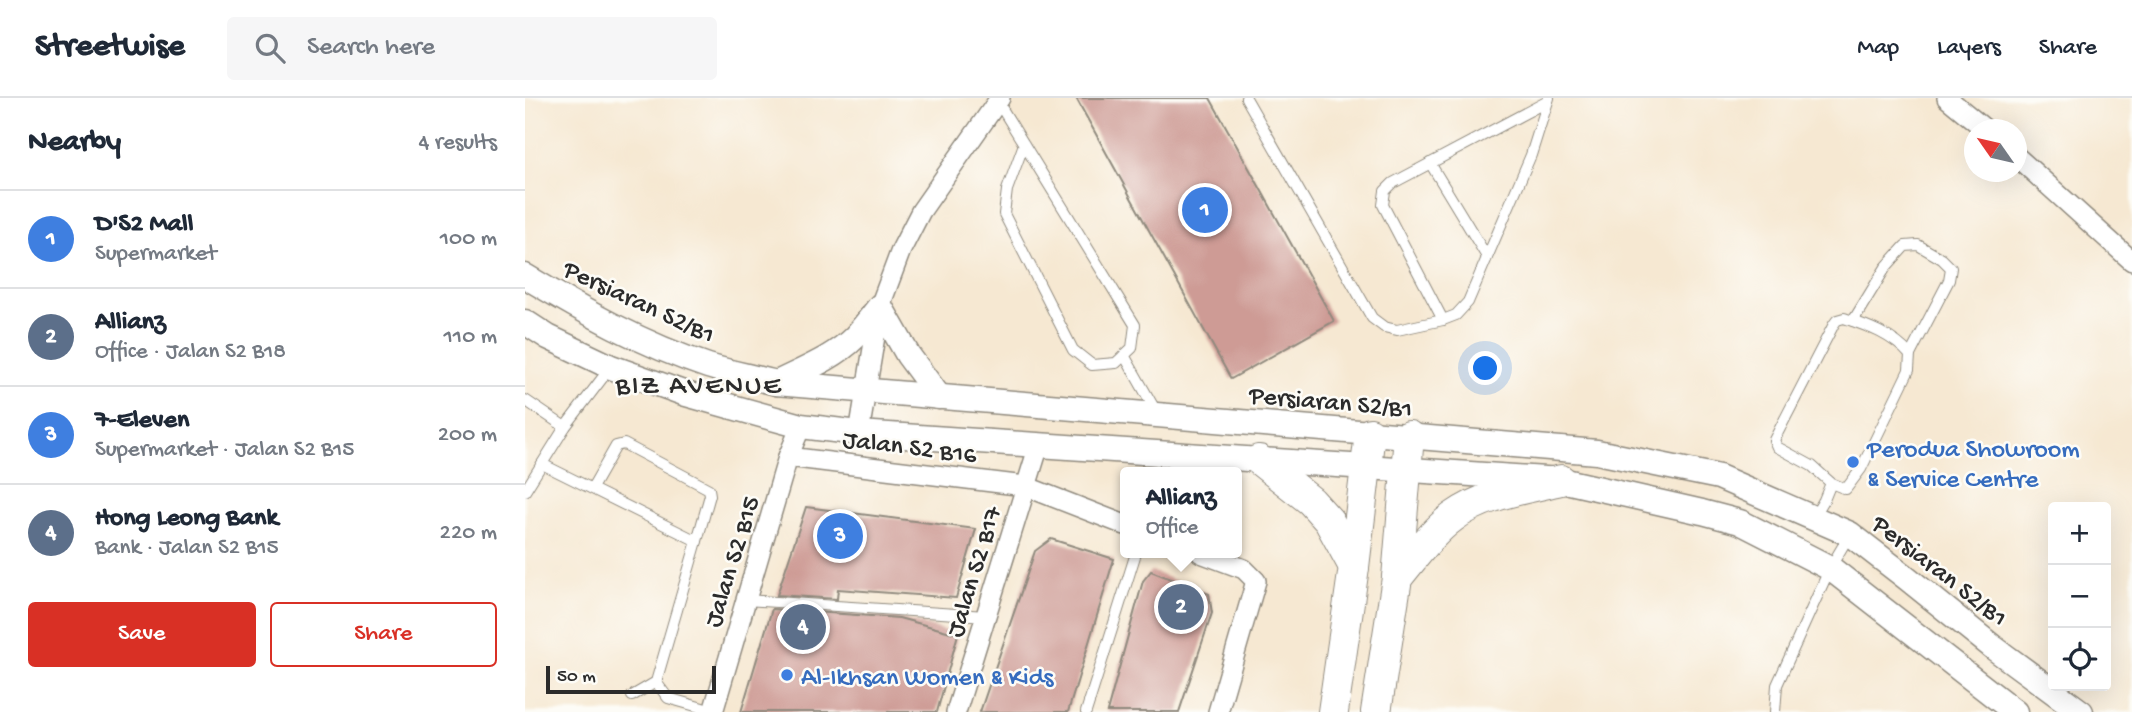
<!DOCTYPE html>
<meta charset="utf-8">
<style>
body{margin:0;font-family:"Gochi Hand",sans-serif;background:#f6f6f7;color:#1f2937}
.controls{position:absolute;right:21px;bottom:21px;display:grid;overflow:hidden;border-radius:7px;box-shadow:0 7px 28px #0002}
.controls button{width:63px;height:63px;display:grid;place-items:center;padding:0;border:0;border-bottom:2px solid #e0e1e3;background:#fff;color:#1f2937;font:35px sans-serif}
.compass{position:absolute;left:1439px;top:21px;width:63px;height:63px;border-radius:50%;background:#fff;box-shadow:0 7px 28px #0002;rotate:304deg}
.scale{position:absolute;left:21px;bottom:18px;width:170px;box-sizing:border-box;padding-left:7px;border:4px solid #2b2b2b;border-top:0;font-size:19px;line-height:24px;white-space:nowrap;color:#2b2b2b;-webkit-text-stroke:5px #fdfcf7;paint-order:stroke}
.you{position:absolute;left:961px;top:271px;width:24px;height:24px;margin:-18px;border:5px solid #fff;border-radius:50%;background:#1a73e8;box-shadow:0 0 0 10px #1a73e833}
.badge{display:grid;place-items:center;width:46px;height:46px;border-radius:50%;background:#d93025;color:#fff;font-size:23px;font-weight:700}
.pin{position:absolute;translate:-50% -50%;border:4px solid #fff;box-shadow:0 2px 7px #0006}
.popup{position:absolute;left:595px;top:369px;width:122px;height:91px;box-sizing:border-box;display:grid;place-content:center;border-radius:7px;background:#fff;filter:drop-shadow(0 2px 5px #0005);font-size:23px;white-space:nowrap;color:#747a83}
.popup b{font-size:26px;color:#1f2937}
.popup::after{content:'';position:absolute;left:50%;top:100%;margin-left:-14px;border:14px solid transparent;border-top-color:#fff}
.list{margin:0;padding:0;list-style:none}
h2{display:flex;justify-content:space-between;align-items:center;height:91px;margin:0;padding:0 28px;font-size:30px}
h2 small{font-size:23px;font-weight:400;color:#747a83}
.list li{display:grid;grid-template-columns:46px 1fr auto;gap:21px;align-items:center;box-sizing:border-box;height:98px;padding:0 28px;border-top:2px solid #e0e1e3}
.list b{display:block;font-size:26px;white-space:nowrap}
.list p{margin:0;font-size:23px;white-space:nowrap;color:#747a83}
.list em{font-size:23px;font-style:normal;color:#747a83}
.actions{display:flex;gap:14px;padding:21px 28px}
.actions a{flex:1;padding:16px 0;border:2px solid #d93025;border-radius:7px;text-align:center;font-size:24px;color:#d93025}
.actions .main{background:#d93025;color:#fff}
.icon{flex:none;width:38px;height:38px;fill:none;stroke:currentColor;stroke-width:2;stroke-linecap:round;stroke-linejoin:round}
.map{position:relative;flex:none;width:1607px;height:614px;overflow:hidden}
header{display:flex;align-items:center;gap:42px;box-sizing:border-box;height:98px;padding:0 35px;background:#fff;border-bottom:2px solid #e0e1e3}
header strong{font-size:33px}
nav{display:flex;gap:38px;margin-inline-start:auto;font-size:24px}
.search{width:490px;height:63px;background:#f6f6f7;display:flex;align-items:center;gap:18px;box-sizing:border-box;padding:0 24px;border-radius:7px;color:#747a83;font-size:26px}
main{display:flex}
aside{flex:1;background:#fff}
.map>svg:first-child{display:block}
.building{fill:#ce9b95}
.lines{fill:none;stroke-linecap:round;stroke-linejoin:round}
.service-casing{stroke:#908a7e;stroke-width:12}
.minor-casing{stroke:#908a7e;stroke-width:22}
.tertiary-casing{stroke:#908a7e;stroke-width:27}
.primary-casing{stroke:#908a7e;stroke-width:32}
.service{stroke:#fff;stroke-width:10}
.minor{stroke:#fff;stroke-width:19}
.tertiary{stroke:#fff;stroke-width:24}
.primary{stroke:#fff;stroke-width:30}
.shop-dot{fill:#3f7fe0;stroke:#fdfcf7;stroke-width:2.5}
.labels{text-anchor:middle;stroke-width:5;stroke-linejoin:round;paint-order:stroke}
.street-label{font-size:26px;fill:#2b2b2b;stroke:#fdfcf7}
.shop-label{font-size:26px;fill:#366cbe;stroke:#fdfcf7;text-anchor:start}
.neighbourhood-label{font-size:28px;letter-spacing:2px;fill:#2b2b2b;stroke:#fdfcf7}
</style>
<header>
<strong>Streetwise</strong>
<div class="search"><svg class="icon" aria-label="search" viewBox="0 0 24 24"><circle cx="10" cy="10" r="6"/><path d="M15 15l6 6"/></svg>Search here</div>
<nav><a>Map</a><a>Layers</a><a>Share</a></nav>
</header>
<main>
<aside>
<h2>Nearby<small>4 results</small></h2>
<ul class="list">
<li><span class="badge" style="background:#3f7fe0">1</span><div><b>D'S2 Mall</b><p>Supermarket</p></div><em>100 m</em></li>
<li><span class="badge" style="background:#5c6f8a">2</span><div><b>Allianz</b><p>Office · Jalan S2 B18</p></div><em>110 m</em></li>
<li><span class="badge" style="background:#3f7fe0">3</span><div><b>7-Eleven</b><p>Supermarket · Jalan S2 B15</p></div><em>200 m</em></li>
<li><span class="badge" style="background:#5c6f8a">4</span><div><b>Hong Leong Bank</b><p>Bank · Jalan S2 B15</p></div><em>220 m</em></li>
</ul>
<div class="actions"><a class="main">Save</a><a>Share</a></div>
</aside>
<div class="map">
<svg width="1607" height="614" viewBox="0 0 1607 614">
<rect width="100%" height="100%" fill="#fdfcf7"/>
<filter id="ink" filterUnits="userSpaceOnUse"><feTurbulence type="fractalNoise" baseFrequency=".0143" numOctaves="2"/><feDisplacementMap in="SourceGraphic" scale="14" xChannelSelector="R" yChannelSelector="G"/><feConvolveMatrix kernelMatrix="1 2 1 2 8 2 1 2 1" color-interpolation-filters="sRGB"/></filter>
<filter id="wash" filterUnits="userSpaceOnUse"><feTurbulence type="fractalNoise" baseFrequency=".00686" numOctaves="4" result="noise"/><feDisplacementMap in="SourceGraphic" scale="28" xChannelSelector="R" yChannelSelector="G"/><feGaussianBlur stdDeviation="1.57" result="paint"/><feColorMatrix in="noise" values="0 0 0 0 0 0 0 0 0 0 0 0 0 0 0 0 0 1.4 0 .05"/><feComposite in="paint" operator="in"/></filter>
<g filter="url(#wash)">
<rect width="100%" height="100%" fill="#f6e8d2"/>
<g id="blocks">
<g class="building">
<polygon points="551,0 685,0 809,223 706,281"/>
<polygon points="281,409 451,431 431,500 313,491 312,501 252,497"/>
<polygon points="526,441 589,461 543,614 455,614 510,453"/>
<polygon points="626,473 684,496 687,515 654,614 582,614 618,483"/>
<polygon points="247,511 374,520 433,536 412,614 216,614"/>
</g>
</g>
</g>
<g filter="url(#ink)">
<use href="#blocks" fill-opacity="0" stroke="#908a7e" stroke-width="2"/>
<g class="lines">
<defs>
<g id="service">
<polyline points="721,0 847,220 859,229 872,232 918,222 931,217 943,204 1006,57 1024,0"/>
<polyline points="473,4 610,227 607,250 591,265 567,267 548,252 479,116 482,92 499,46"/>
<polyline points="905,65 962,159"/>
<path d="M1319 220C1343 228 1368 237 1385 257L1384 272 1336 371 1321 391 1306 385 1287 368 1252 349 1249 342 1309 226 1312 222Z"/>
<polyline points="918,222 858,107 860,93 868,85 1023,3"/>
<polyline points="1328,223 1361,169 1380,148 1393,147 1417,161 1426,170 1424,182 1385,257"/>
<polyline points="599,257 632,315"/>
<polyline points="0,302 40,329"/>
<polyline points="17,366 172,443 131,584 107,598"/>
<polyline points="67,390 91,348 99,346 184,391 185,397 172,443"/>
<polyline points="0,393 40,329 85,270"/>
<polyline points="1289,419 1299,402 1306,385"/>
<polyline points="221,502 461,518"/>
<polyline points="131,584 143,600 188,613"/>
<polyline points="561,614 611,455"/>
<polyline points="1250,614 1252,587 1305,470 1325,436"/>
</g>
<g id="minor">
<polyline points="1422,0 1461,32"/>
<polyline points="1492,59 1607,163"/>
<polyline points="334,335 355,208 376,152 396,113 475,0"/>
<polyline points="263,359 500,388 600,427"/>
<polyline points="676,455 719,471 731,483 693,614"/>
<polyline points="188,614 263,359 276,328"/>
<polyline points="431,614 514,347"/>
</g>
<g id="tertiary">
<path d="M0 178C58 213 119 247 183 268 205 275 229 279 251 285L1072 354 1194 379 1325 436 1382 480 1469 550 1556 614"/>
<polyline points="0,224 23,239 86,269 161,296 276,328 334,335 1036,382 1177,414 1215,424 1305,470 1490,614"/>
<path d="M252 285C278 272 309 260 330 239 339 229 347 218 355 208L383 257 414 299"/>
</g>
<g id="primary">
<polyline points="734,362 786,403 804,423 829,469"/>
<path d="M872 480C889 460 906 435 928 419 959 396 999 391 1036 382"/>
<polyline points="808,614 829,469 845,335"/>
<polyline points="851,614 872,480 884,338"/>
</g>
</defs>
<use href="#service" class="service-casing"/>
<use href="#minor" class="minor-casing"/>
<use href="#tertiary" class="tertiary-casing"/>
<use href="#primary" class="primary-casing"/>
<use href="#service" class="service"/>
<use href="#minor" class="minor"/>
<use href="#tertiary" class="tertiary"/>
<use href="#primary" class="primary"/>
</g>
</g>
<g class="shop-dot">
<circle cx="1328" cy="364" r="7"/>
<circle cx="262" cy="577" r="7"/>
</g>
<g class="labels">
<g class="street-label">
<text transform="translate(115 202) rotate(25)" y="9">Persiaran S2/B1</text>
<text transform="translate(806 302) rotate(5)" y="9">Persiaran S2/B1</text>
<text transform="translate(385 347) rotate(7)" y="9">Jalan S2 B16</text>
<text transform="translate(205 463) rotate(-73)" y="9">Jalan S2 B15</text>
<text transform="translate(1416 471) rotate(38)" y="9">Persiaran S2/B1</text>
<text transform="translate(447 473) rotate(-73)" y="9">Jalan S2 B17</text>
</g>
<g class="shop-label">
<text x="1342" y="358">Perodua Showroom<tspan x="1342" dy="30">&amp; Service Centre</tspan></text>
<text x="276" y="586">Al-Ikhsan Women &amp; Kids</text>
</g>
<g class="neighbourhood-label">
<text x="174" y="295">BIZ AVENUE</text>
</g>
</g>
</svg>
<div class="controls">
<button>+</button>
<button>−</button>
<button><svg class="icon" aria-label="locate" viewBox="0 0 24 24"><circle cx="12" cy="12" r="6"/><path d="M12 2v4M12 18v4M2 12h4M18 12h4"/></svg></button>
</div>
<svg class="compass" viewBox="-18 -18 36 36"><path d="M0-13l5 13h-10z" fill="#e53935"/><path d="M0 13l5-13h-10z" fill="#747a83"/></svg>
<div class="scale">50 m</div>
<div class="you"></div>
<div class="pin badge" style="left:680px;top:112px;background:#3f7fe0">1</div>
<div class="pin badge" style="left:656px;top:509px;background:#5c6f8a">2</div>
<div class="popup"><b>Allianz</b>Office</div>
<div class="pin badge" style="left:315px;top:438px;background:#3f7fe0">3</div>
<div class="pin badge" style="left:278px;top:529px;background:#5c6f8a">4</div>
</div>
</main>
